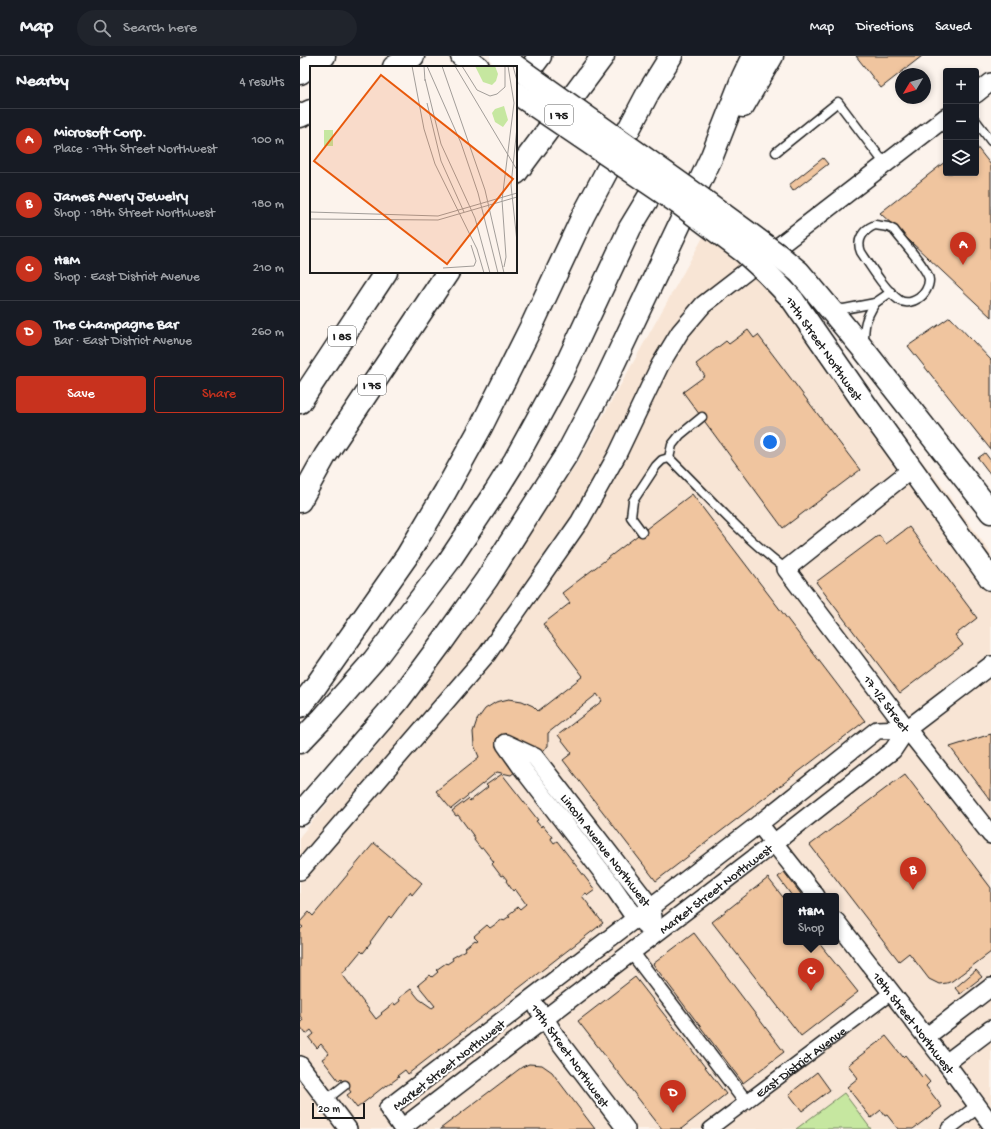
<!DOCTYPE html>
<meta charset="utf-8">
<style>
body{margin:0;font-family:"Gochi Hand",sans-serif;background:#20242c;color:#f1f3f6}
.controls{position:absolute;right:12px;top:12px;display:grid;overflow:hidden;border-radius:4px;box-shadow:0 2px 6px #0003}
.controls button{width:36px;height:36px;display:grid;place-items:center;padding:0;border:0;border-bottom:1px solid #363941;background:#171b24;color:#f1f3f6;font:20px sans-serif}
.compass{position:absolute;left:595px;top:12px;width:36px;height:36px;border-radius:50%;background:#171b24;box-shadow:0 2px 6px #0003;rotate:232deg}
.scale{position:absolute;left:12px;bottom:10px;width:53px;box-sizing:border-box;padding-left:4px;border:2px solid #1c1c1c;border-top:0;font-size:11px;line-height:14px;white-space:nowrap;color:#1c1c1c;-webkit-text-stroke:3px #fff;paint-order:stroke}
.you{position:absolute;left:470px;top:386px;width:14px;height:14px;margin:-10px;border:3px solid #fff;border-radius:50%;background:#1a73e8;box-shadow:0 0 0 6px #1a73e833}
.badge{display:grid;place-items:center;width:26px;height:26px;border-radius:50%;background:#c8321e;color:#fff;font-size:13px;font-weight:700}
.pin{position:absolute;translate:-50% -33px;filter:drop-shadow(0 1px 2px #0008)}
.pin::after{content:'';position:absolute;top:21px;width:14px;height:12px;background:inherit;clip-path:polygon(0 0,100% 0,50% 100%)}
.popup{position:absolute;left:483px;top:837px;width:56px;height:52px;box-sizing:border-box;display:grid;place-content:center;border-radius:4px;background:#171b24;filter:drop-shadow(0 1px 3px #0005);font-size:13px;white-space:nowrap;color:#9ea1a6}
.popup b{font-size:15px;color:#f1f3f6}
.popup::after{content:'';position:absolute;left:50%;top:100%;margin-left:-8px;border:8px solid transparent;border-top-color:#171b24}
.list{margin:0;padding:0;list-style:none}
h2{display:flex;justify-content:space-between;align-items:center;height:52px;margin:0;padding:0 16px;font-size:17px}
h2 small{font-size:13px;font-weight:400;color:#9ea1a6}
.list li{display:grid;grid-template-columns:26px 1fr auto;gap:12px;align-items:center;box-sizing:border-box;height:64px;padding:0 16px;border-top:1px solid #363941}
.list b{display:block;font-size:15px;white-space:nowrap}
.list p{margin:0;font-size:13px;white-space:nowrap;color:#9ea1a6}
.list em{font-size:13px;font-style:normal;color:#9ea1a6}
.actions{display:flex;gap:8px;padding:12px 16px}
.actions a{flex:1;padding:9px 0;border:1px solid #c8321e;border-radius:4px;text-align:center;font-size:14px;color:#c8321e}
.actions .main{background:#c8321e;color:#fff}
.icon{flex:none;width:22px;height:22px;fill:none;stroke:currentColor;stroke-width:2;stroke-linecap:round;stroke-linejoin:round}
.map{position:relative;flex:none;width:691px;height:1073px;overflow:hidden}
header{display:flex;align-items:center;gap:24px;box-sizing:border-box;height:56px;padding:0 20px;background:#171b24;border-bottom:1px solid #363941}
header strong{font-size:19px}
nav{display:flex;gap:22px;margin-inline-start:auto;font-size:14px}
.search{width:280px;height:36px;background:#20242c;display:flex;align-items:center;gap:10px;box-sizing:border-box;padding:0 14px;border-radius:22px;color:#9ea1a6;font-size:15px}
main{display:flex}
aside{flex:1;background:#171b24}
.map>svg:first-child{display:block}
.built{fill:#f8e5d5;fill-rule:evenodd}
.green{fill:#c6e7a0;stroke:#71825e}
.building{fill:#f0c59f;stroke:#1c1c1c}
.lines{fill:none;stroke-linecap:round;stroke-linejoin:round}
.service-casing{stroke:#1c1c1c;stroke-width:11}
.pedestrian-casing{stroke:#1c1c1c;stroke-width:16}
.minor-casing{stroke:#1c1c1c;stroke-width:20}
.secondary-casing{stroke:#1c1c1c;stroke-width:25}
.motorway-casing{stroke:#1c1c1c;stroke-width:25}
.service{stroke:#fff;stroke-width:8}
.pedestrian{stroke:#fff;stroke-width:13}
.minor{stroke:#fff;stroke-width:17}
.secondary{stroke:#fff;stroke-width:22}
.motorway{stroke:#fff;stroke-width:22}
.secondary-bridge-casing{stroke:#1c1c1c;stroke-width:25;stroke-linecap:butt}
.secondary-bridge{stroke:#fff;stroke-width:22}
.labels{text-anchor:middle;stroke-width:4;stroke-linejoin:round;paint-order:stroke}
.shield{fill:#fff;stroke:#606060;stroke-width:1}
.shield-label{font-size:12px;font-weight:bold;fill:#1c1c1c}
.street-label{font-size:13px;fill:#1c1c1c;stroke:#fff}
.inset-road{fill:none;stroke:#a29d99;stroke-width:1}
.view{fill:#e8590c;fill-opacity:0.15;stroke:#e8590c;stroke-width:2}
.inset-edge{fill:none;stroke:#1c1c1c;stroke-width:2}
</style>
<header>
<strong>Map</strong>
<div class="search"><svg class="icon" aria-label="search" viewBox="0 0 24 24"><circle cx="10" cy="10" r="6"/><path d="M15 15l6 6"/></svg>Search here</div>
<nav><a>Map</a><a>Directions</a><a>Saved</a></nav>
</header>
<main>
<aside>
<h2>Nearby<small>4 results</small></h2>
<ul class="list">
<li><span class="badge">A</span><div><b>Microsoft Corp.</b><p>Place · 17th Street Northwest</p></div><em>100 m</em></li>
<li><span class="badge">B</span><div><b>James Avery Jewelry</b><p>Shop · 18th Street Northwest</p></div><em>180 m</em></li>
<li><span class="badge">C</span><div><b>H&amp;M</b><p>Shop · East District Avenue</p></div><em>210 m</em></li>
<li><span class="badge">D</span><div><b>The Champagne Bar</b><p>Bar · East District Avenue</p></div><em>260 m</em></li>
</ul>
<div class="actions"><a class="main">Save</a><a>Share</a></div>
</aside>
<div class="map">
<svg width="691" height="1073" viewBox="0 0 691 1073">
<rect width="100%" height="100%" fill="#fcf3ec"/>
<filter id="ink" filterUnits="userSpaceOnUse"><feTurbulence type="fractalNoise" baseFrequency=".025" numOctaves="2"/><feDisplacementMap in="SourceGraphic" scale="8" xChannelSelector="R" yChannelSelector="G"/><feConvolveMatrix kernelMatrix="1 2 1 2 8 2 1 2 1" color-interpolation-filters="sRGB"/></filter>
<g filter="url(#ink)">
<path class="built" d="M406 176 453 208 636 422 691 497V1073H0V780L90 674 277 407ZM486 840H536V886H486Z"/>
<polygon class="green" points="544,1037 571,1073 496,1073"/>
<g class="building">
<polygon points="556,0 622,0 581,32"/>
<polygon points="676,90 691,109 691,261 580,157 646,105 646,117 676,117"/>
<polygon points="523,102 528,108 493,135 489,129"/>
<polygon points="650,261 691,304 691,394 608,290"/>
<polygon points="448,274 454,282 458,279 560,414 483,472 383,336 405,320 396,308 426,285 429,288"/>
<polygon points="685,397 691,405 691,419 678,402"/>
<polygon points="392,438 565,665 356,825 263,704 272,697 258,679 302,645 297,638 248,677 248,690 211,719 197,716 151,753 136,735 179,701 174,689 173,676 177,664 185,653 196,646 209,643 222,645 233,650 238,655 283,620 243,568 270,547 262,537"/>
<polygon points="609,471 677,562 655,579 663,589 600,637 516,526 579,479 586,488"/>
<polygon points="691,678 691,745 650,691"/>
<polygon points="202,718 238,764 236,765 241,771 242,769 252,781 251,783 254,787 257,785 295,834 288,839 286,837 282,840 303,867 108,1018 105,1014 97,1020 99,1021 87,1030 86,1029 57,1052 47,1039 51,1036 41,1023 39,1025 22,1003 29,998 21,988 17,992 9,982 14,978 11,974 6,978 0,970 0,967 3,964 0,960 0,874 3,871 0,869 0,866 9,856 13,860 74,787 122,827 112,839 110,836 91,862 89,860 70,886 71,887 63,897 61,895 42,918 76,963 82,958 81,957 94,947 95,949 100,945 99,942 111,933 119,943 132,952 135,950 118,929 130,919 132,921 138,916 136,914 146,907 147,908 153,904 152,902 166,894 165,892 175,884 176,885 178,884 174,880 187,869 190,872 203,863 204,864 210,860 208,859 218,851 220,853 226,848 215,833 213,835 206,825 207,824 203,819 201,820 192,808 194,806 183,792 181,793 174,784 175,782 158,759 156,760 152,755 168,743 170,745 188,731 186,729"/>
<polygon points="605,718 691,832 691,896 652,925 647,927 639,928 629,923 609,897 599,905 510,789"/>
<polygon points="484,816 501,838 499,840 492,840 478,821"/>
<polygon points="468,822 486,845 486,886 518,886 558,936 501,980 412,866"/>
<polygon points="394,877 484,996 443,1027 353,908"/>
<polygon points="676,914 682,921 660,938 655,932"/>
<polygon points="335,921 426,1038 381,1073 362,1073 278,965"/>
<polygon points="586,980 603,1001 605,999 622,1021 624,1019 630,1026 626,1030 642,1051 613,1073 598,1073 587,1059 585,1060 581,1054 571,1062 547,1031 558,1022 548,1009"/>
<polygon points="229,1008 242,1009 252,1016 257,1023 295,1073 140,1073 222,1011"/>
<polygon points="517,1016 530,1034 502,1055 489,1038"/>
</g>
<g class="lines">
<defs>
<g id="service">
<polyline points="676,65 691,85"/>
<polyline points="476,96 538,46 585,108"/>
<path d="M575 169 588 171 594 174C601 184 629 214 629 224 629 231 624 239 619 242 613 246 605 248 599 244 585 234 571 211 561 196 556 184 563 174 575 169Z"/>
<polyline points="533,252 544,253 575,247 591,236"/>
<path d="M564 288C564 268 565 264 575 247"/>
<polyline points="369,402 372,389 380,379 402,361"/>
<path d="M342 476 331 461 333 445 356 410 362 404 369 402C407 439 443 481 486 513"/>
<polyline points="26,1044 45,1029"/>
</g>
<g id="pedestrian">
<polyline points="331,895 446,1046"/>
<path id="s1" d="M410 1073 592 936"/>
<polyline points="648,1073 677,1051"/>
</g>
<g id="minor">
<polyline points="676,38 691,26"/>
<path id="s2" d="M612 413 486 513 607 673 691 779"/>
<path id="s3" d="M607 673 577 674 459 768 88 1052 102 1072 474 787 593 694 607 673 691 609"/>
<path id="s4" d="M205 687 235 701 351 851 353 861"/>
<polyline points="205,688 222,712 312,829 330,855 345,869"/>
<polyline points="459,768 516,840"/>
<polyline points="0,815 187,598 280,465 317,399 360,309 380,276 403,249 646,61"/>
<path id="s5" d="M536 865 646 1007 691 1068"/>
<polyline points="238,953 244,961 258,984 326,1073"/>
<polyline points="626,981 691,931"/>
<polyline points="646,1007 691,973"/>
<polyline points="0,1009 48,1073"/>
</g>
<g id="secondary">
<polyline points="162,0 178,11"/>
<polyline points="510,229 564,294 691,456"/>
<polyline points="492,243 567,351 691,523"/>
</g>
<g id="motorway">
<polyline points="94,11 113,0"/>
<polyline points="0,17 24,0"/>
<polyline points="216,32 240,0"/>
<polyline points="443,50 472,0"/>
<polyline points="0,60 11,55"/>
<polyline points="216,117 303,0"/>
<polyline points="0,346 86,216"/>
<polyline points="0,445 25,400 148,216"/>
<polyline points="0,650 13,634 107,500 145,436 181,371 233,267 283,160 348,37 371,0"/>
<polyline points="0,686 23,662 74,604 149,505 195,436 215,404 261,320 330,172 364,116"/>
<polyline points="0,758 98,645 142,586 187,523 268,396 305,326 412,100 443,21 453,0"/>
</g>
</defs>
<use href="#service" class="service-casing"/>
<use href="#pedestrian" class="pedestrian-casing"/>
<use href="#minor" class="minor-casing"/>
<use href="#secondary" class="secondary-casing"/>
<use href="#motorway" class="motorway-casing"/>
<use href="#service" class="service"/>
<use href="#pedestrian" class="pedestrian"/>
<use href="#minor" class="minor"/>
<use href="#secondary" class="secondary"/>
<use href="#motorway" class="motorway"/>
<defs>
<g id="secondary-bridge">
<polyline points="201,0 398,140 477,198 499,216 510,229"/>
<polyline points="216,37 381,149 444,196 467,217 492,243"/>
</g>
</defs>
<use href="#secondary-bridge" class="secondary-bridge-casing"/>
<use href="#secondary-bridge" class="secondary-bridge"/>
</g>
</g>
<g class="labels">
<g class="shield">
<rect x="245" y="49" width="28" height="20" rx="3"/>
<rect x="28" y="270" width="28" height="20" rx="3"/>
<rect x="58" y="319" width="28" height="20" rx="3"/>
</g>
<g class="shield-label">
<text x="259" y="63">I 75</text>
<text x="42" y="284">I 85</text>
<text x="72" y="333">I 75</text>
</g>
<g class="street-label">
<text transform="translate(525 292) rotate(55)" y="5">17th Street Northwest</text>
<text dy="5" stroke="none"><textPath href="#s2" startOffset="329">17 1/2 Street</textPath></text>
<text dy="5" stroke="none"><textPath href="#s4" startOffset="150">Lincoln Avenue Northwest</textPath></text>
<text dy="5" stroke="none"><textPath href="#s3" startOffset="1067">Market Street Northwest</textPath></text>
<text dy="5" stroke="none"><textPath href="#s5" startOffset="128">18th Street Northwest</textPath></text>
<text transform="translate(271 999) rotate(54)" y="5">19th Street Northwest</text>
<text dy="5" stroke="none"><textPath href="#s1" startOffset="113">East District Avenue</textPath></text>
<text transform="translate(148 1008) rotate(-38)" y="5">Market Street Northwest</text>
</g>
</g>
<g transform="translate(10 10)">
<rect width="207" height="207" fill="#fcf3ec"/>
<path d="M165 0H185L188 8 186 15 182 19 173 16ZM194 40 198 54 193 61 185 56 182 47 185 43ZM14 64H23V80H14Z" fill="#c6e7a0"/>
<path class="inset-road" d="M102 0 114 63 125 98 167 183 174 207M114 0 115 15M117 0 151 77 168 127 188 207M132 0 175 124 194 207M145 0 207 104M152 0 167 24 180 30 187 28 195 21V1M203 0 207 15M115 13 131 78 165 152 180 207M117 37 131 95 154 146M207 61 201 119 207 176M0 146 128 150 207 127M0 153 128 154 207 131M194 201 196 191 192 134 204 37 198 0M133 202 164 200 166 195 161 179"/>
<path class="view" d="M71 9 203 113 137 198 4 95Z"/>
<rect width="207" height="207" class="inset-edge"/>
</g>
</svg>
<div class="controls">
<button>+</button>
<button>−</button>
<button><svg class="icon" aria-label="layers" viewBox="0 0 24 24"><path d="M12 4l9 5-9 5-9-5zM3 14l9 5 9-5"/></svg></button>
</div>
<svg class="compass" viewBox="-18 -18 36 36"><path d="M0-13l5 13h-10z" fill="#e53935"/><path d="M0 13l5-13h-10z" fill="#9ea1a6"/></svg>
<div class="scale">20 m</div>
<div class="you"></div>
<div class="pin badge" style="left:663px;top:209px">A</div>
<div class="pin badge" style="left:613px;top:834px">B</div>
<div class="pin badge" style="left:511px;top:935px">C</div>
<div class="popup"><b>H&amp;M</b>Shop</div>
<div class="pin badge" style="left:373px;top:1057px">D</div>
</div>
</main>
